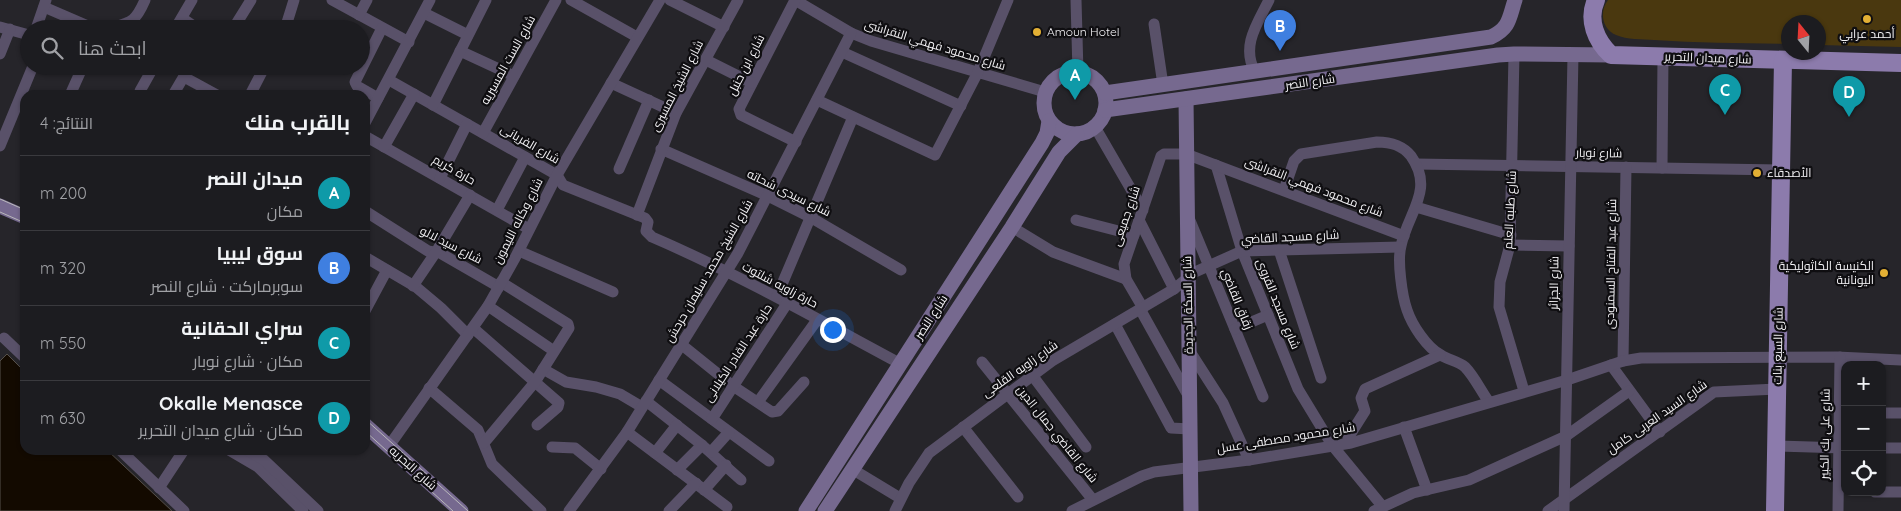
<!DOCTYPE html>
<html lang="ar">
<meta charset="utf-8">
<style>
body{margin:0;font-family:Quicksand,Cairo,sans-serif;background:#29292d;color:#f1f3f6;direction:rtl}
.controls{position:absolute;right:15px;bottom:15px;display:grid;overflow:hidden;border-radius:10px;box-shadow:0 1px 4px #0004}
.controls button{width:45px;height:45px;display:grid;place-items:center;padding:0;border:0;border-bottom:1px solid #3a3a3e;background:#1c1c20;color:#f1f3f6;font:25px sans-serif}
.compass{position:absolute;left:1781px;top:15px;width:45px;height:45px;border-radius:50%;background:#1c1c20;box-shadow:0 1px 4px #0004;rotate:342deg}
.you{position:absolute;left:832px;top:329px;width:18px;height:18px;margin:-12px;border:4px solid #fff;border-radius:50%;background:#1a73e8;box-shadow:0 0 0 8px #1a73e833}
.badge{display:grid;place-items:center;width:32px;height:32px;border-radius:50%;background:#8c9099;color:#fff;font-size:16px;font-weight:700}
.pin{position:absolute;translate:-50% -41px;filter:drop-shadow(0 1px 2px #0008)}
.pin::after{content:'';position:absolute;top:26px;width:18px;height:15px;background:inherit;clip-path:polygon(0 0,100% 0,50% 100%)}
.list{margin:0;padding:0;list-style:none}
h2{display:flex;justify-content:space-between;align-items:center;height:65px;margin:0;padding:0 20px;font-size:21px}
h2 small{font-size:16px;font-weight:400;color:#a0a1a5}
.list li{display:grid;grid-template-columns:32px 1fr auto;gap:15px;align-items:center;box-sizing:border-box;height:75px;padding:0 20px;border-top:1px solid #3a3a3e}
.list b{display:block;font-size:19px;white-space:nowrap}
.list p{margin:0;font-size:16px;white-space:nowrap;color:#a0a1a5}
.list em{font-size:16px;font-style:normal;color:#a0a1a5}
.icon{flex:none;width:28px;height:28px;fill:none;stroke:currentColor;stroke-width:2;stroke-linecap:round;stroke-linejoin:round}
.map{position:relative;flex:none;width:1901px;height:511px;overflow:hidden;direction:ltr}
.search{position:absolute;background:#1c1c20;box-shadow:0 1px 4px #0004;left:20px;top:20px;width:350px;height:55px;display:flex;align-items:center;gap:12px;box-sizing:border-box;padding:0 18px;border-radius:28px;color:#a0a1a5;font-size:19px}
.panel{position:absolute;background:#1c1c20;box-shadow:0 1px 4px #0004;left:20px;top:90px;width:350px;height:365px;border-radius:15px;direction:rtl}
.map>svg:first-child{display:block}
.green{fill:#4a380f}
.water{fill:#130a00;stroke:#56504a}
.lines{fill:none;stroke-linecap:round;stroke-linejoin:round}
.street{stroke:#595169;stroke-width:11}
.secondary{stroke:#76698f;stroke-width:15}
.primary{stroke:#8c7bac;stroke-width:18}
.tram{stroke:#b8b7ba;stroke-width:1}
.poi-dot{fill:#e2af34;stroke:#0f0e11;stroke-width:2}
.labels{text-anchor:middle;stroke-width:4.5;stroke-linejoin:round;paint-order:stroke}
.poi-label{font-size:12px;fill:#f4f3f6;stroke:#0f0e11;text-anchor:start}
.street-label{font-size:12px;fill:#f4f3f6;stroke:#0f0e11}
</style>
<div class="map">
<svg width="1901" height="511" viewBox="0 0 1901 511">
<rect width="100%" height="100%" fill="#26252a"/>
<path class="green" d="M1608 0H1901V47L1819 45 1818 22H1788V44C1744 43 1699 43 1654 40 1642 39 1627 40 1616 35 1602 29 1599 12 1608 0Z"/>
<polygon class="water" points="7,354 25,372 25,450 107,450 172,511 0,511 0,361"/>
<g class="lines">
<g class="street">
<polyline points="332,0 409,42"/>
<polyline points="571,0 637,37"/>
<polyline points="670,0 724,27"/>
<polyline points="795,0 851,33 871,41 1045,92"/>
<polyline points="795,0 739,109 741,115 796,142"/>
<polyline points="1076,0 1078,72"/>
<polyline points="44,7 95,29"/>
<polyline points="424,13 468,35"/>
<polyline points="359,15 367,0"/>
<polyline points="182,18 198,29"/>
<polyline points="1154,24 1163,85"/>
<polyline points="0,27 29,35"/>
<polyline points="36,29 46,0"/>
<path d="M108 29C131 22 135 23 145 0"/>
<polyline points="175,29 192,0"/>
<polyline points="233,29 251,0"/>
<polyline points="285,29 294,0"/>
<polyline points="460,51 514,76"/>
<polyline points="842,52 961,106"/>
<polyline points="0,54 10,29"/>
<polyline points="1514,54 1510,245 1500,282 1499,307 1524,391"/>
<polyline points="706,60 752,83"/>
<path d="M1255 72C1241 46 1257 24 1269 0"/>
<polyline points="184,77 217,95"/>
<path d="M389 80 557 175 563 185 645 218 648 222 646 231 652 237C738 274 819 320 901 364"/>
<polyline points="611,83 676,113"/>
<polyline points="140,91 154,66"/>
<polyline points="70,95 83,66"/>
<polyline points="173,95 190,66"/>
<polyline points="250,95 265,66"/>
<polyline points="378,98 357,86 355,82 382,28"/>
<polyline points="817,100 935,155 978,72 1008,0"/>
<polyline points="433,105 486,0"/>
<polyline points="365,123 430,0"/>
<polyline points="1095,127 1143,210"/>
<polyline points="483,133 556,0"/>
<polyline points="365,136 529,229"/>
<polyline points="0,146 33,66"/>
<polyline points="384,147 414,94"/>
<polyline points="661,149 768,196 810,217 901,270"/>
<polyline points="1416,164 1781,170"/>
<polyline points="1216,165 1242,251 1298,389 1332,445 1383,507"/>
<polyline points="1662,168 1663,56"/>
<polyline points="619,169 649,100"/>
<polyline points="440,178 467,124"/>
<path d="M1284 190 1294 161 1301 154 1377 142C1391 142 1402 145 1411 156 1435 190 1408 212 1401 246 1397 260 1402 296 1407 310 1412 325 1427 348 1441 355 1448 360 1458 361 1465 367 1474 376 1481 391 1489 402"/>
<polyline points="1416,207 1511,235"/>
<polyline points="497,210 525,157"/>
<polyline points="365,211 428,251 440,253 499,287"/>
<polyline points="637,215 676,113 738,0"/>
<polyline points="1189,218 1263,397"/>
<polyline points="1076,220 1134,235"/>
<polyline points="1139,220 1174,289"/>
<polyline points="1012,227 1053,252 1126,279"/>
<polyline points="1510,245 1569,246"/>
<polyline points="1279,250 1321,378"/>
<polyline points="519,251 613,292"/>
<polyline points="365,257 416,287 441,308 468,335"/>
<polyline points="413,286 436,252 470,195"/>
<polyline points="777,296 853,117"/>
<polyline points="488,306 554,351"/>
<polyline points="1143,308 1126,279 1124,264 1161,156 1164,154 1186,154 1404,236"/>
<polyline points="1140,309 1189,397"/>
<polyline points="365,311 387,270"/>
<polyline points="1115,324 1171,428 1190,429"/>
<polyline points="473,328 559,403 558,407 537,425"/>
<polyline points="1235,329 1268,315"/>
<polyline points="4,338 25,358"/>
<polyline points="682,345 733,386 772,412 778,411 804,382"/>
<polyline points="1189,350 1223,403 1249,460"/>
<polyline points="1623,361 1626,167"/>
<polyline points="982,362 1093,500"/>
<polyline points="1611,365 1660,432"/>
<polyline points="543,369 566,382 596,387 620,394 642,407"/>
<polyline points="1032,375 1086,447"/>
<polyline points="659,380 769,461"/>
<polyline points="429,388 478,430 492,464 541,511"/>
<polyline points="646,401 702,445 741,480"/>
<polyline points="758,402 817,320"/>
<polyline points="1882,413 1901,413"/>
<polyline points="712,419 788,302"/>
<polyline points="963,427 1018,497"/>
<polyline points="1404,427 1427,490"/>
<polyline points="627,432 727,507"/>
<polyline points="484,443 535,382 569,328 568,324 501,282"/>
<polyline points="1348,443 1348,438 1365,411 1361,398 1365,389 1440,355"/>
<polyline points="389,446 488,306 515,258 557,175 660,0"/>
<polyline points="1776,446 1844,448"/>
<polyline points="552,447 575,448 601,469"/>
<polyline points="1882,448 1901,448"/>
<polyline points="120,450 184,511"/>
<polyline points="229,450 258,467 303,511"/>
<polyline points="247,450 264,460 318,511"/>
<polyline points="711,452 729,432"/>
<polyline points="655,453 677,425"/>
<polyline points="852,469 900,498"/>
<polyline points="677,470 702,445"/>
<polyline points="159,488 184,450"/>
<polyline points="704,490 726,465"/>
<polyline points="1875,492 1901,492"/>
<polyline points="569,511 627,432 738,253 851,33"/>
<polyline points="669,511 696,483"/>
<polyline points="895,511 909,483 929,453 1052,361 1174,289 1195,272 1242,251 1400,247"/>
<polyline points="1072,511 1142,476 1154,472 1249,460 1351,443 1567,380 1623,361 1641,358 1837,357 1901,360"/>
<polyline points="1374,511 1413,493 1469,480 1566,436 1629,391"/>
<polyline points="1548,511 1714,392 1777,389"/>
<polyline points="1564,511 1573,55"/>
<polyline points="1838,511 1840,357"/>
</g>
<g class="secondary">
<circle cx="1075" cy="103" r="31"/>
<path d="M1105 93 1491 37C1510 28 1509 18 1515 0"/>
<polyline points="1186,99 1191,511"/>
<polyline points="1105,110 1498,55 1514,54 1611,55"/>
<polyline points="0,206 25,217"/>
<polyline points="365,425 461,511"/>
<polyline points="806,511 1042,143 1047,133 1049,121"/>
<polyline points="825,511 1012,227 1059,152 1077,134"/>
</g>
<g class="primary">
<path d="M1596 0C1587 20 1596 41 1611 55L1901 63"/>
<polyline points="1775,511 1783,60"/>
</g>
<g class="tram">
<polyline points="0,199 25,210"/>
<polyline points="0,212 25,223"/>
<polyline points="365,419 468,511"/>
<polyline points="365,431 453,511"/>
</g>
</g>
<g class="poi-dot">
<circle cx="1867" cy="19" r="5"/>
<circle cx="1037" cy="32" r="5"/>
<circle cx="1757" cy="173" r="5"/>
<circle cx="1884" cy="273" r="5"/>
</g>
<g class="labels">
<g class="poi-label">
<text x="1047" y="36">Amoun Hotel</text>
<text x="1867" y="38" text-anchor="middle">أحمد عرابي</text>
<text x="1767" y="177">الأصدقاء</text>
<text x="1874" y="270" text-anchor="end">الكنيسة الكاثوليكية<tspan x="1874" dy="14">اليونانية</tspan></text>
</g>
<g class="street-label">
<text transform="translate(935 45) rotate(17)" y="4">شارع محمود فهمي النقراشى</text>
<text transform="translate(1708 58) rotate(2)" y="4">شارع ميدان التحرير</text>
<text transform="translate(508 60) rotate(-61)" y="4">شارع الست المسيريه</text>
<text transform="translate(746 65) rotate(-63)" y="4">شارع ابن حنبل</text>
<text transform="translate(1310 82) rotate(-8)" y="4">شارع النصر</text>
<text transform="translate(677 86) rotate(-63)" y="4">شارع الشيخ المسيرى</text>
<text transform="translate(530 144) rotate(30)" y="4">شارع الفريانى</text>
<text transform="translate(1599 153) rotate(1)" y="4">شارع نوبار</text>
<text transform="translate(454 170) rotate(30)" y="4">حارة كريم</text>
<text transform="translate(1314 187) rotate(21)" y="4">شارع محمود فهمي النقراشى</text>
<text transform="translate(789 193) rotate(26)" y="4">شارع سيدى شحاته</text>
<text transform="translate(1510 210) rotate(-87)" y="4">شارع طلبه العلم</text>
<text transform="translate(1126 216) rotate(-71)" y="4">شارع جميعى</text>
<text transform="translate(518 221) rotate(-63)" y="4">شارع وكاله الليمون</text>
<text transform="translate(1290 237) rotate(-3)" y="4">شارع مسجد القاضي</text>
<text transform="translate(451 245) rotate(27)" y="4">شارع سيد لالو</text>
<text transform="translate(1611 264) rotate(-89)" y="4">شارع عبد الفتاح السمنودى</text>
<text transform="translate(709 271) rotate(-60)" y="4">شارع الشيخ محمد سليمان حرحش</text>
<text transform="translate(1554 283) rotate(-89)" y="4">شارع الجزائر</text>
<text transform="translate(780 285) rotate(28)" y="4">حارة زاويه شلتوت</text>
<text transform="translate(1237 299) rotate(68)" y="4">زقاق القاضي</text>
<text transform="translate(1278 304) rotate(68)" y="4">شارع مسجد القروى</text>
<text transform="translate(1188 305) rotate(-91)" y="4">شارع السكة الجديدة</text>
<text transform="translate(931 317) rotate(-57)" y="4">شارع النصر</text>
<text transform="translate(1778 346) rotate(-89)" y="4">شارع السبع بنات</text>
<text transform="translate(738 353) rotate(-57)" y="4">حارة عبد القادر الكيلانى</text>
<text transform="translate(1020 369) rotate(-35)" y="4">شارع زاويه القلعى</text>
<text transform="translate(1657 417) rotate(-35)" y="4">شارع السيد العربى كامل</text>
<text transform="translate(1057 434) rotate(51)" y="4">شارع القاضي جمال الدين</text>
<text transform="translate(1825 434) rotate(-89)" y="4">شارع على بك الكبير</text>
<text transform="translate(1286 438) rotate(-9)" y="4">شارع محمود مصطفى عسل</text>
<text transform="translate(413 468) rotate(42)" y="4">شارع البحريه</text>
</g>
</g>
</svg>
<div class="controls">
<button>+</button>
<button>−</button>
<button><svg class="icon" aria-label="locate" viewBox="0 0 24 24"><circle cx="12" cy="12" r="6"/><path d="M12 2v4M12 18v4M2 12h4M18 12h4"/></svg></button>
</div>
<svg class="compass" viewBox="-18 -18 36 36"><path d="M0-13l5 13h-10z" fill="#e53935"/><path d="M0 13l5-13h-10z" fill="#a0a1a5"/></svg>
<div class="you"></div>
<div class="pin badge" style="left:1075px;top:100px;background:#0f9aa8">A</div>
<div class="pin badge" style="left:1280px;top:51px;background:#3f7fe0">B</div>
<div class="pin badge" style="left:1725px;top:115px;background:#0f9aa8">C</div>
<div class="pin badge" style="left:1849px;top:117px;background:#0f9aa8">D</div>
<div class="search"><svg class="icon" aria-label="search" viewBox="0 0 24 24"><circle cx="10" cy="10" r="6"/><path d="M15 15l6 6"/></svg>ابحث هنا</div>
<section class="panel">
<h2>بالقرب منك<small>النتائج: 4</small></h2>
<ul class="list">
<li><span class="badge" style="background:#0f9aa8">A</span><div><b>ميدان النصر</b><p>مكان</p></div><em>200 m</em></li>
<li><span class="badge" style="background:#3f7fe0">B</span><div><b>سوق ليبيا</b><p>سوبرماركت · شارع النصر</p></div><em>320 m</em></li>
<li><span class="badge" style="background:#0f9aa8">C</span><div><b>سراي الحقانية</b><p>مكان · شارع نوبار</p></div><em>550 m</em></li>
<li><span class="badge" style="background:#0f9aa8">D</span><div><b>Okalle Menasce</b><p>مكان · شارع ميدان التحرير</p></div><em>630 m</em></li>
</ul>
</section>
</div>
